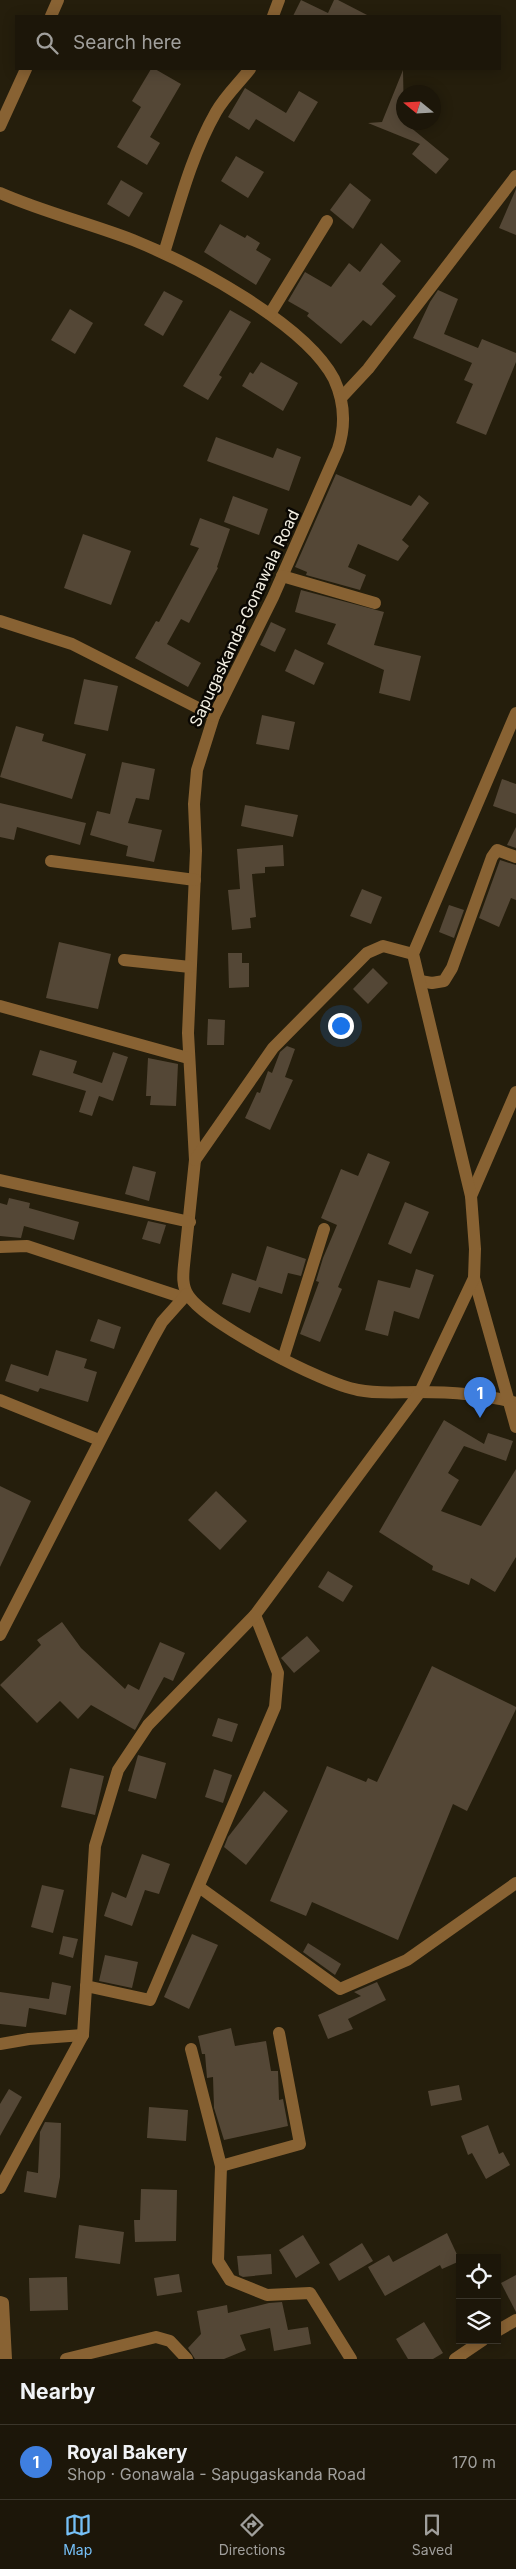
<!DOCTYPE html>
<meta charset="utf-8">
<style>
body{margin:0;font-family:Inter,sans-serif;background:#292317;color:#f1f3f6}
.controls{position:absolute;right:15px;bottom:15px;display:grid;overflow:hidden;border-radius:0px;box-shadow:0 2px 12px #0003}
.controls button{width:45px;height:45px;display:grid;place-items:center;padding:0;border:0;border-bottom:1px solid #3a352a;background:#1c1609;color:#f1f3f6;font:25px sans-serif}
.compass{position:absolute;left:396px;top:85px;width:45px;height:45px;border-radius:50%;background:#1c1609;box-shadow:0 2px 12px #0003;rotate:288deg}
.you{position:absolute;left:340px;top:1025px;width:18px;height:18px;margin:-12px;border:4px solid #fff;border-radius:50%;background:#1a73e8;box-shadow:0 0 0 8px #1a73e833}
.badge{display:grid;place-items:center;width:32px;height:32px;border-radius:50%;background:#76c0f7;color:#fff;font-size:16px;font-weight:700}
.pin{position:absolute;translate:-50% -41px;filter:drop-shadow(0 1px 2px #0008)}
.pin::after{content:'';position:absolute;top:26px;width:18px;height:15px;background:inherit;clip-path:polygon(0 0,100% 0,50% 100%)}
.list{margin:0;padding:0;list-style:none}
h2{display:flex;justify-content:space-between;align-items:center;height:65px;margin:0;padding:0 20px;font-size:21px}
h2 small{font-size:16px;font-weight:400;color:#a09f9c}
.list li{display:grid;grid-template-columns:32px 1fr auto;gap:15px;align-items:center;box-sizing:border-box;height:75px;padding:0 20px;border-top:1px solid #3a352a}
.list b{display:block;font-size:19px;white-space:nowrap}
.list p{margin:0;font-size:16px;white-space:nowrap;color:#a09f9c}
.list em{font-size:16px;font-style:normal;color:#a09f9c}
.icon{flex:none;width:28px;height:28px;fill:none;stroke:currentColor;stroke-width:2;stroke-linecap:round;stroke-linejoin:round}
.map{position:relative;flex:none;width:516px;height:2359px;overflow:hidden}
.search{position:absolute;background:#1c1609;box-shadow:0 2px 12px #0003;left:15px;right:15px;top:15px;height:55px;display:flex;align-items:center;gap:12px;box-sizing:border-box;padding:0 18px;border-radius:0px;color:#a09f9c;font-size:19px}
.sheet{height:140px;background:#1c1609}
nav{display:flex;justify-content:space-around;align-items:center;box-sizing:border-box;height:70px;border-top:1px solid #3a352a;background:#1c1609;font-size:14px;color:#a09f9c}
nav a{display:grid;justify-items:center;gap:2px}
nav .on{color:#76c0f7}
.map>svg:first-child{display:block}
.building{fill:#544736}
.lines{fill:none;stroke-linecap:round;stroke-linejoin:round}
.minor{stroke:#886233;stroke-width:12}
.labels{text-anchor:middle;stroke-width:5;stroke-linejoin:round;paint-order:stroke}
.street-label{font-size:16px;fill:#f4f0e4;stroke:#0b0803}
</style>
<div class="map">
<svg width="516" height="2359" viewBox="0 0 516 2359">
<rect width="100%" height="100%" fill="#251e0c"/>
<g class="building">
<polygon points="301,0 328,13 334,0 338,0 369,16 293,16"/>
<polygon points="151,69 155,69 181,84 150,137 160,143 147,165 117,147 141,107 132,101"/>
<polygon points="403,70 404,122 449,159 436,174 412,154 420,144 368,123 382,122"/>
<polygon points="245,88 286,113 299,91 318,102 294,142 256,119 249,130 228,117"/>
<polygon points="236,156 264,172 248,198 221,181"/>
<polygon points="121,180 143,193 129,217 107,204"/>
<polygon points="350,183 371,200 353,229 330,210"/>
<polygon points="516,189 516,235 499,228"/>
<polygon points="220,224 245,238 247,235 260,243 256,250 271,259 256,285 204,252"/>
<polygon points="381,243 401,261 382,284 396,296 371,326 363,320 341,344 307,316 309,313 288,301 305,272 331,287 349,263 360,272"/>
<polygon points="438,290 458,299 444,334 478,348 482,339 516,353 516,362 486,435 456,423 473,384 464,380 472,363 413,338 430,302"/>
<polygon points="164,291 183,301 163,336 144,325"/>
<polygon points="70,309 93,323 75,354 51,340"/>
<polygon points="230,310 251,322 219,375 222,377 208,400 183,386"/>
<polygon points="261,362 298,383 283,411 242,386 250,372 253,374"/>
<polygon points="216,437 273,458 277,448 301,457 289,491 207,461"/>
<polygon points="336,474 411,506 419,495 429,503 402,540 409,546 398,561 358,544 348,567 366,575 360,590 306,575 307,572 295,567"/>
<polygon points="233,496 268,509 259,535 224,522"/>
<polygon points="200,518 230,529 217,567 218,568 189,623 181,619 167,644 201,663 188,687 135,658 156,621 159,622 199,548 190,545"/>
<polygon points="83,534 131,551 111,605 64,588"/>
<polygon points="301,590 384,612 374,645 421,656 410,701 379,693 384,670 327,644 336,624 295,612"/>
<polygon points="271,622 286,629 275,652 260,645"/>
<polygon points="295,649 324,663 314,685 285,671"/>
<polygon points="84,679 118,686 108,731 74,724"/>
<polygon points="262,715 295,722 289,750 256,744"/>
<polygon points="16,726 44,734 42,741 86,754 72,799 0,777"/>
<polygon points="122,762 155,769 149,800 136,798 128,823 162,830 154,862 126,856 128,846 90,835 97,811 110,814"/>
<polygon points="502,779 516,784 516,814 493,806"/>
<polygon points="0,803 86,823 80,845 17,827 14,840 0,837"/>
<polygon points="245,805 298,815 293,837 241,826"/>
<polygon points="516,827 516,848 507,845"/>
<polygon points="283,845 284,866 265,867 265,873 252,874 256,917 250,918 251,928 232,930 228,890 240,889 237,849"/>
<polygon points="500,860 516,865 516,900 511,898 499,927 479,918"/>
<polygon points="362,889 382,897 371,924 350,916"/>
<polygon points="449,905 464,910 454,938 439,932"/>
<polygon points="59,942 111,954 98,1009 46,998"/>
<polygon points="228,953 242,953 242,963 249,963 249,987 229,988"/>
<polygon points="373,968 388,983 368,1004 353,989"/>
<polygon points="208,1019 225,1020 224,1045 207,1045"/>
<polygon points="287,1046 295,1049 285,1077 293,1080 270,1130 245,1118 257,1092 260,1093 268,1071 272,1073 280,1052"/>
<polygon points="40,1050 77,1061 73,1073 102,1083 113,1052 128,1057 113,1101 99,1096 92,1116 79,1112 86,1091 32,1075"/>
<polygon points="148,1058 178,1064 176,1106 150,1105 151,1096 146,1096"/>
<polygon points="368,1153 390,1162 338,1287 342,1289 320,1342 300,1334 319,1282 316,1281 323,1258 337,1225 321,1218 341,1169 358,1176"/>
<polygon points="133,1166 156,1172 149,1201 125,1194"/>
<polygon points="9,1198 30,1203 29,1208 79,1222 74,1240 24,1226 21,1238 0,1236 0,1203 7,1205"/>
<polygon points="405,1202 429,1212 411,1254 388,1244"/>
<polygon points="148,1221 166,1225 160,1244 142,1239"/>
<polygon points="267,1246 306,1259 301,1276 288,1273 282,1294 259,1287 250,1313 222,1304 232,1273 256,1281"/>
<polygon points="416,1269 434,1275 419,1319 394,1311 388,1336 365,1330 378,1280 410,1288"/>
<polygon points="98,1319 121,1327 114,1349 90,1341"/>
<polygon points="56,1350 87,1359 84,1368 97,1372 88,1402 40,1388 38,1392 5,1381 11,1364 48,1376"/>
<polygon points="444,1420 484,1444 488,1433 513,1441 506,1461 464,1446 448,1473 459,1480 441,1511 481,1526 516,1469 516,1557 495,1592 471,1578 469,1585 432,1570 433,1566 379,1532"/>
<polygon points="0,1486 31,1501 0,1567"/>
<polygon points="216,1491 247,1521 220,1550 188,1520"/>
<polygon points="328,1571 353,1586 343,1602 318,1587"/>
<polygon points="62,1622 81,1648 125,1689 128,1684 139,1690 160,1642 185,1653 173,1681 164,1677 135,1730 91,1705 78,1719 60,1701 37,1723 0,1685 41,1645 37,1640"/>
<polygon points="307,1636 320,1651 294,1673 281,1658"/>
<polygon points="432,1666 516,1707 516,1709 467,1811 453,1804 398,1940 312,1902 306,1916 270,1901 327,1766 366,1782 368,1778 377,1782"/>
<polygon points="218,1718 238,1724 232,1742 212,1736"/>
<polygon points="138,1755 166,1763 156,1799 128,1791"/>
<polygon points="70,1768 104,1776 95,1815 61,1807"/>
<polygon points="214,1769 232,1775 223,1803 205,1797"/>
<polygon points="264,1791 288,1811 246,1865 224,1847 228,1837"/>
<polygon points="142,1854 170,1864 159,1894 145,1890 132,1926 104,1916 112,1892 126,1898"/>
<polygon points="42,1885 64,1890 53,1933 31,1927"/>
<polygon points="192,1934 218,1945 189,2009 164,1997"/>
<polygon points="63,1936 78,1939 73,1958 59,1954"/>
<polygon points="308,1943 341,1964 335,1975 303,1952"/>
<polygon points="105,1955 138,1962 132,1988 99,1981"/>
<polygon points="52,1982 71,1986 66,2015 29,2008 26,2027 0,2024 0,1992 49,1999"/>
<polygon points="377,1982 386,2000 348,2019 353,2029 328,2039 318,2015 361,1996 354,1992"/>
<polygon points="231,2028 235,2046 266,2041 271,2071 278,2071 279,2100 283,2099 288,2126 224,2140 214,2108 213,2077 207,2078 205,2054 202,2054 198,2036"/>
<polygon points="459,2085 462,2100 431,2106 428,2091"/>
<polygon points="9,2089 22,2097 0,2136 0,2104"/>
<polygon points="149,2107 188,2110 186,2141 147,2138"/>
<polygon points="45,2122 61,2123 60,2177 56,2198 24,2192 27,2171 38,2173 40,2132"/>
<polygon points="488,2125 499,2154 503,2152 510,2165 486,2179 472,2153 468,2155 461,2136"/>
<polygon points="141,2189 177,2190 176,2241 135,2242 134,2220 140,2220"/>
<polygon points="79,2225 124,2232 120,2264 75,2258"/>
<polygon points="447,2233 460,2261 442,2269 440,2265 385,2296 368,2267 389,2255 393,2262"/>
<polygon points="303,2235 320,2263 296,2278 279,2250"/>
<polygon points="362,2243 373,2261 339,2281 329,2264"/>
<polygon points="271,2254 272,2274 243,2277 239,2275 237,2256"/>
<polygon points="179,2274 182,2292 157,2296 154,2278"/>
<polygon points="516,2275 516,2312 501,2283"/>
<polygon points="67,2277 68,2310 30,2311 29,2278"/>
<polygon points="282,2302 288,2330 308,2327 311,2344 274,2351 270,2328 240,2335 246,2350 224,2359 195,2359 188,2348 201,2334 197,2311 227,2305 228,2313 269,2303"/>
<polygon points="424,2322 443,2353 433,2359 408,2359 396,2339"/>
</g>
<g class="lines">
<g class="minor">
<polyline points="51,16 58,0"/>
<polyline points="273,16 279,0"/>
<polyline points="0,126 26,69"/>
<path d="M0 193C43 212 89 223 133 240 190 263 305 323 334 379 345 403 346 425 338 449L273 597 214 716 197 770 194 804 196 851 188 1033 195 1160 184 1265C183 1275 182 1286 188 1295 206 1323 323 1384 358 1390 378 1394 398 1392 418 1392 450 1392 485 1394 516 1403"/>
<path d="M164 253C179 205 191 156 216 112 225 96 239 83 250 69"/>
<polyline points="270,314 327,221"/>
<polyline points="341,398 368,369 516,176"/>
<polyline points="282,576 375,603"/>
<polyline points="0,621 72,644 214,716"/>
<polyline points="51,861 195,880"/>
<polyline points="124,960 190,967"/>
<polyline points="420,981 432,983 444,981 452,968 492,857 497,850 516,857"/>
<polyline points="0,1006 188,1058"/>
<polyline points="195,1160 273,1048 367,953 383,946 413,954"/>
<polyline points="0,1180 190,1222"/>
<polyline points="471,1196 516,1092"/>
<polyline points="0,1247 27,1246 181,1297"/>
<polyline points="474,1278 516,1427"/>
<polyline points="283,1359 324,1229"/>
<polyline points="0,1400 99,1440"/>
<polyline points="0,1635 153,1338 162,1322 187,1294"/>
<polyline points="199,1887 340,1989 407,1960 516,1883"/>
<polyline points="86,1986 150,2000 275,1707 278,1673 255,1615"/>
<polyline points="0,2044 29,2039 83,2035"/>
<polyline points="191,2049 221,2166 218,2261 230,2280 267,2295 310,2293 351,2359"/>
<polyline points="221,2166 300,2144 279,2033"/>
<polyline points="0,2188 83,2035 95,1846 118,1770 148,1725 255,1615 420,1392 474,1278 475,1249 471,1196 413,954 516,713"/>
<polyline points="0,2302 3,2303 6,2359"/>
<polyline points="497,2331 516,2320"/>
<polyline points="66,2359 156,2337 170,2341 187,2359"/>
<polyline points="455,2359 483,2340"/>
</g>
</g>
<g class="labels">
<g class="street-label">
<text transform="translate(244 618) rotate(-65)" y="6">Sapugaskanda-Gonawala Road</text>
</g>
</g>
</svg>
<div class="controls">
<button><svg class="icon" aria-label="locate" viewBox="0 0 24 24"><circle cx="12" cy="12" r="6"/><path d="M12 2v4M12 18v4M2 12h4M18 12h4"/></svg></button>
<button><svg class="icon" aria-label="layers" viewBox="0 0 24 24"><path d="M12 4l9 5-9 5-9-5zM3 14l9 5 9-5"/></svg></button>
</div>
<svg class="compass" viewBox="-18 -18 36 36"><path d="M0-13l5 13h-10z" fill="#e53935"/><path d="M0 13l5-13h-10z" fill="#a09f9c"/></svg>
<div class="you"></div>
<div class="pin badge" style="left:480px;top:1418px;background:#3f7fe0">1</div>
<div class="search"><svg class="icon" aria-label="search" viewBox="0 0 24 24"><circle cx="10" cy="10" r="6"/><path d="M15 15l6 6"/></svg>Search here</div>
</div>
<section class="sheet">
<h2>Nearby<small></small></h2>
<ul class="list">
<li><span class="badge" style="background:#3f7fe0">1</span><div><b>Royal Bakery</b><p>Shop · Gonawala - Sapugaskanda Road</p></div><em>170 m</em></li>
</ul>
</section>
<nav>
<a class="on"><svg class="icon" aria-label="map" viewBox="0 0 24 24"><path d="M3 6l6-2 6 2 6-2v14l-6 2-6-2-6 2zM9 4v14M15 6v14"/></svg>Map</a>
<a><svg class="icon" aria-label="directions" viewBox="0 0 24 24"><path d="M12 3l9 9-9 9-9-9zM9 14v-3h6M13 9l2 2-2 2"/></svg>Directions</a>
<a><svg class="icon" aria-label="saved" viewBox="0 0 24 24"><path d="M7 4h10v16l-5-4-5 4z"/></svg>Saved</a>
</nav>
